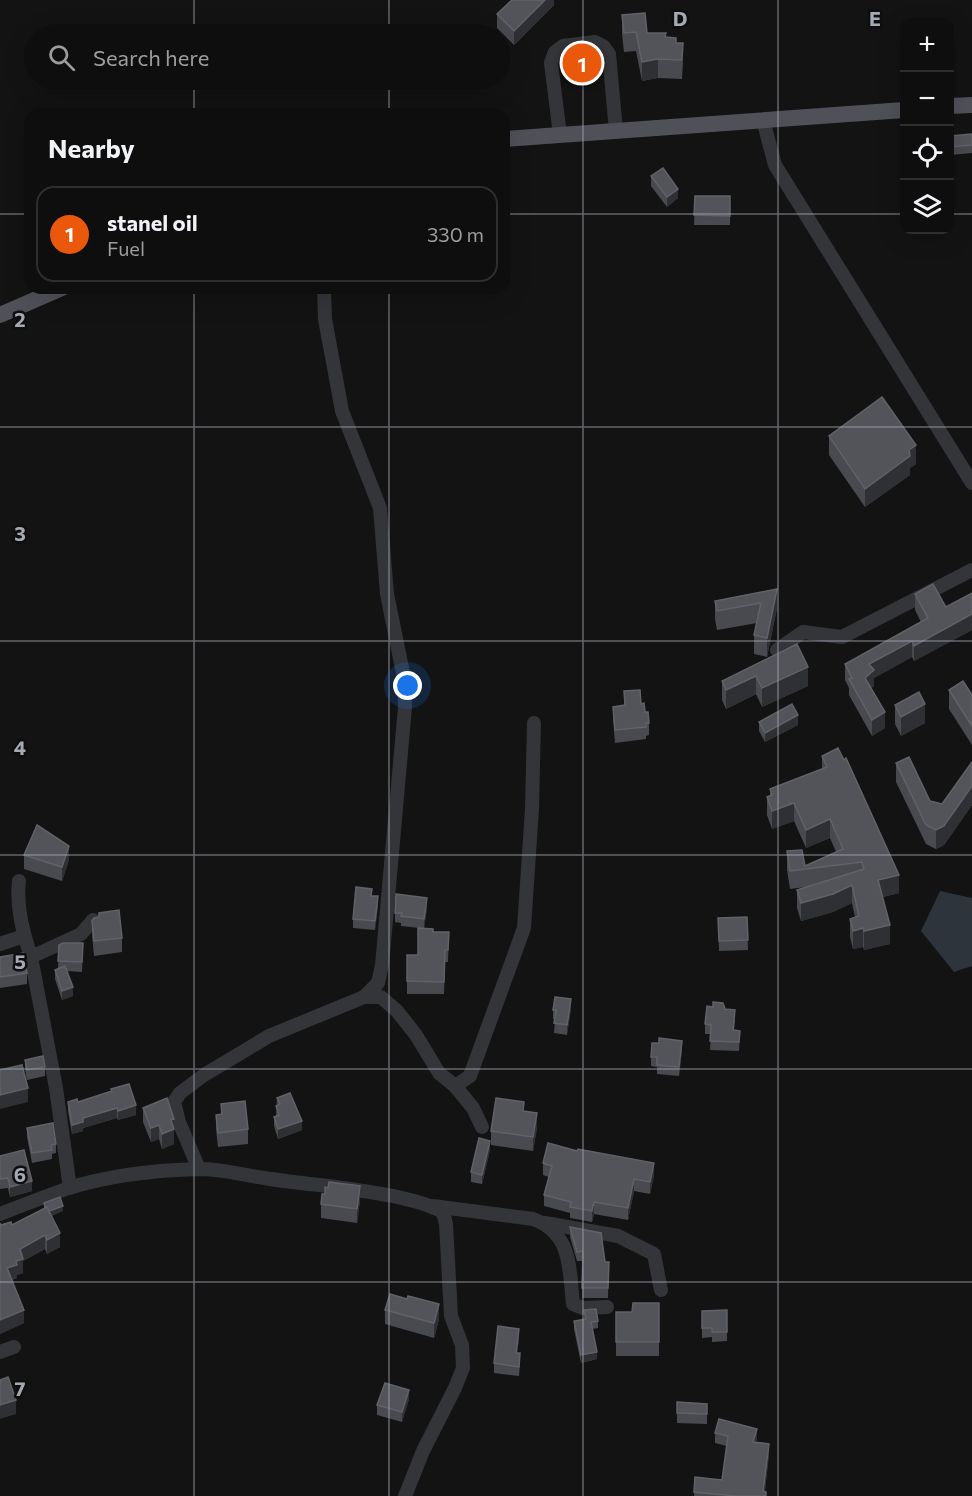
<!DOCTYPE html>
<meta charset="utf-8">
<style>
body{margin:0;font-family:Commissioner,sans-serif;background:#1c1c1d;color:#f1f3f6}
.controls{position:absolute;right:18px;top:18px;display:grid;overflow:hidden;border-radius:12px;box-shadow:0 6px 24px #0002}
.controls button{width:54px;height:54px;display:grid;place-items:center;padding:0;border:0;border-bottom:2px solid #2e2e2f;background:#0e0e0f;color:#f1f3f6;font:30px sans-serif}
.you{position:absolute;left:408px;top:686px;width:21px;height:21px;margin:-15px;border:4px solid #fff;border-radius:50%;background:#1a73e8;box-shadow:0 0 0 9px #1a73e833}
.badge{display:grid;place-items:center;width:39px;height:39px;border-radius:50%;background:#ea580c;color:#fff;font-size:20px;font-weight:700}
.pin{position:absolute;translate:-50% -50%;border:3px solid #fff;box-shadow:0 2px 6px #0006}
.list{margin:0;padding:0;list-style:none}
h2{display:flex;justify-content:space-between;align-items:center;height:78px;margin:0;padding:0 24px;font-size:26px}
h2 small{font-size:20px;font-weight:400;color:#9b9c9e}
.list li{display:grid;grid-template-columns:39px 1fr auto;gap:18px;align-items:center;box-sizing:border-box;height:96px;margin:0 12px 12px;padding:0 12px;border:2px solid #2e2e2f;border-radius:18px}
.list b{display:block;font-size:22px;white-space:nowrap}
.list p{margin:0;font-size:20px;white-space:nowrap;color:#9b9c9e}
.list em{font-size:20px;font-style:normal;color:#9b9c9e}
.icon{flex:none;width:33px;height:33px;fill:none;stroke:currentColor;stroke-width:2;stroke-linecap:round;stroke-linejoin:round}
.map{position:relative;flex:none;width:972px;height:1496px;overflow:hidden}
.search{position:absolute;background:#0e0e0f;box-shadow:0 6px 24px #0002;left:24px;top:24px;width:486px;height:66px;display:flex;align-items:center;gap:15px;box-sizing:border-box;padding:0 21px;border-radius:33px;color:#9b9c9e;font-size:22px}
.panel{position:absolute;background:#0e0e0f;box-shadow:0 6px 24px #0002;left:24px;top:108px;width:486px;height:186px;border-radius:18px}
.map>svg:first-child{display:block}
.water{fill:#2d343c}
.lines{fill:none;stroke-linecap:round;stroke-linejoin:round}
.minor{stroke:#343539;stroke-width:14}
.major{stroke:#505158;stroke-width:16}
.wall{fill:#494a4f}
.shaded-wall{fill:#2f3033}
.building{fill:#53545a;stroke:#606268;stroke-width:1.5}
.grid{fill:none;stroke:#a5a9b4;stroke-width:1.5;stroke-opacity:0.55}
.grid-label{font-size:20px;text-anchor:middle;font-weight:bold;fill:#a5a9b4;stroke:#0e0e0f;stroke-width:5;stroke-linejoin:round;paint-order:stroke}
</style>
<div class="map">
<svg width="972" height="1496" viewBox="0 0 972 1496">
<rect width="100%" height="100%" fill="#131314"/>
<polygon class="water" points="940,891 972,898 972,966 954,972 921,931"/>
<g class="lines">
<g class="minor">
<polyline points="763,120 775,165 972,483"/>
<polyline points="560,135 551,63 555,52 563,46 595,42 603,46 609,54 616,131"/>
<polyline points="324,288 325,319 342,411 380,508 387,594 404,678 405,707 382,965 378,983 364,997"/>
<polyline points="777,650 803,632 842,637 972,570"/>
<path d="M19 881C16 907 23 932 31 957L56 1088 70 1188"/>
<polyline points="0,944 24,936"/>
<polyline points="31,957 81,934 93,920"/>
<polyline points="455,1086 470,1076 524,928 532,809 534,723"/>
<polyline points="199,1169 179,1122 174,1102 180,1093 204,1075 269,1036 364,997 381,997 397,1011 416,1035 439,1073 455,1086 473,1108 482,1127"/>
<path d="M433 1206 533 1219C572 1233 569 1268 573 1304L583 1308 607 1307"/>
<path d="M0 1214C23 1205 46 1196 69 1188 111 1175 157 1170 200 1169 222 1169 242 1175 264 1178 288 1182 312 1184 336 1187 368 1192 416 1197 443 1212L446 1224 451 1316 462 1345 463 1368 455 1388 423 1451 405 1496"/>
<polyline points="545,1223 618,1236 654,1254 661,1290"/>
<polyline points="0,1352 14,1347"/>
</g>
<g class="major">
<polyline points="950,106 972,105"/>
<polyline points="504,139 904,110"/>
<polyline points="0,315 62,288"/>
</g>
</g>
<g class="wall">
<polygon points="554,0 554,5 514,45 497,28 497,14"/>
<polygon points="622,15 647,33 666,37 676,43 683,62 682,79 658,78 642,81 636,51 624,52 622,34"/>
<polygon points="972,134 972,153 950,155 950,136"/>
<polygon points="651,176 678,198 667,207 651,186"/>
<polygon points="695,196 730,196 730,225 694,225"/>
<polygon points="829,436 916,464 910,468 910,475 865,507 829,455"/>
<polygon points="777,589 777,608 767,657 754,654 754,635 757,623 717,630 715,619 715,601"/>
<polygon points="972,593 972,630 914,661 912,657 874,678 874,686 871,688 885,728 872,736 849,695 849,688 845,680 845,664 921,622 915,610 915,594 946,607"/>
<polygon points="797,644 808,686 762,707 756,694 726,709 722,700 722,681"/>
<polygon points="949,690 972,695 972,745 949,709"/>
<polygon points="624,691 641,704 645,712 649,723 649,735 646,736 646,739 615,743 613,719 613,707 624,705"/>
<polygon points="895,705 925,723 901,736 895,724"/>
<polygon points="759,722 798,725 765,742 759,731"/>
<polygon points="822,756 899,893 883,897 890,944 864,950 863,947 853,949 850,937 850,919 855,917 852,903 833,912 801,921 797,908 797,890 806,887 790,889 787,870 787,851 805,866 836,852 830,838 806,848 794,821 772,829 767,815 767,797 770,795 770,789 822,769"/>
<polygon points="972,762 972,805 944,845 936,849 926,844 896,782 896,763 930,801 942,804"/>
<polygon points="24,855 69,860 62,881 24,869"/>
<polygon points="372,896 378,906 375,930 353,928 353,919"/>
<polygon points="427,908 424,928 433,932 449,932 448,962 445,962 444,994 407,994 407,955 418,955 420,928 401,926 401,923 395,922 395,913"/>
<polygon points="99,913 122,938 122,952 94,956 92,935 92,921 99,917"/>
<polygon points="747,917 748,950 719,951 718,918"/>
<polygon points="83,943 82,972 67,971 73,996 62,1000 55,979 55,970 58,968 59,945"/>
<polygon points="0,957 27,973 27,984 0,988"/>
<polygon points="571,1009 567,1035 554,1033 555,1019 553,1019 553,1010"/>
<polygon points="725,1009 735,1020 734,1031 740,1031 739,1051 710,1050 711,1034 705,1034 705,1024"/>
<polygon points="682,1050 679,1076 657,1074 657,1067 651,1066 651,1057"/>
<polygon points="25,1060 45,1067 45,1076 27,1080 25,1069"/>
<polygon points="111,1089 136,1115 118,1120 117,1118 83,1128 83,1131 72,1134 68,1111 68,1102 78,1102 111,1092"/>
<polygon points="277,1098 302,1130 278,1139 274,1126 274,1117 276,1116"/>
<polygon points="221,1104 248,1129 248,1144 218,1147 216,1129 216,1115 221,1114"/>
<polygon points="143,1108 174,1119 174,1144 162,1149 159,1139 151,1142 143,1122"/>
<polygon points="524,1111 537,1128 533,1151 491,1145 491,1131"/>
<polygon points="27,1128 56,1144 56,1153 52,1154 52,1159 32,1163 27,1137"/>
<polygon points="490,1150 482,1184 471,1182 471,1172"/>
<polygon points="0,1156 32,1191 10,1197 8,1188 0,1189"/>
<polygon points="543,1163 654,1175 650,1194 634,1191 628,1220 594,1214 592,1222 570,1218 570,1213 544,1206 544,1195 549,1177 543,1175"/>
<polygon points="360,1200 357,1223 321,1218 321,1204"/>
<polygon points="44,1203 63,1211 51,1216 60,1247 47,1254 45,1249 23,1261 23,1273 17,1275 17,1278 12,1280 24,1323 0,1334 1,1225 12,1225 44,1208"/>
<polygon points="570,1227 605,1262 609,1262 608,1298 582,1298 583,1261 577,1261 570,1237"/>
<polygon points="659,1303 659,1356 616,1356 616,1312 632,1312"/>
<polygon points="385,1310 439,1319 434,1338 385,1324"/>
<polygon points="584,1310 598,1321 598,1328 592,1329 597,1359 581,1363 574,1329 574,1321 584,1320"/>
<polygon points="727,1310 727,1341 712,1342 712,1337 702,1338 702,1311"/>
<polygon points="519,1339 517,1353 520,1363 519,1376 494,1373 494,1363"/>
<polygon points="409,1399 402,1422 377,1415 377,1405"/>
<polygon points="677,1402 707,1404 707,1424 677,1423"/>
<polygon points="715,1433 757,1439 756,1442 769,1454 765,1491 766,1496 694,1496 695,1477 722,1480 727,1446 715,1443"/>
</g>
<g class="shaded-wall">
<polygon points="545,0 554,0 554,5 514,45 514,31"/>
<polygon points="658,59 658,78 642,81 642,62"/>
<polygon points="678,189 678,198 667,207 667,197"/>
<polygon points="916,445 916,464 910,468 910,475 865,507 865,489"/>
<polygon points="777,589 777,608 767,657 767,638"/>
<polygon points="972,614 972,630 914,661 914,646"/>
<polygon points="912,641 912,657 874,678 874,686 865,693 865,678 869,664"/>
<polygon points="808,667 808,686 762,707 762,688"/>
<polygon points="756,676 756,694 726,709 726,690"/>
<polygon points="925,704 925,723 901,736 901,717"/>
<polygon points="885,712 885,728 872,736 872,720"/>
<polygon points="798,715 798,725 765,742 765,733"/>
<polygon points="972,786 972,805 944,845 936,849 936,830"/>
<polygon points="794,803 794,821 772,829 772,811"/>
<polygon points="830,819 830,838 806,848 806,830"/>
<polygon points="69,846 69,860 62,881 62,867"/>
<polygon points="899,875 899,893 878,898 878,880"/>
<polygon points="852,885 852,903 833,912 801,921 801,903"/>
<polygon points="378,896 378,906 375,930 375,921"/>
<polygon points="427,898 427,908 424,929 424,919"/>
<polygon points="890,925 890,944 864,950 864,931"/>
<polygon points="863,928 863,947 853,949 853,931"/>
<polygon points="73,987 73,996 62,1000 62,991"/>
<polygon points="571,999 571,1009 567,1035 567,1025"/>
<polygon points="682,1041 682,1050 679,1076 679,1067"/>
<polygon points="28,1088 28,1102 0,1109 0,1095"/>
<polygon points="136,1105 136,1115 118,1120 118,1111"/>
<polygon points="117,1108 117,1118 83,1128 83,1131 72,1134 72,1125 83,1118"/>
<polygon points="537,1113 537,1128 533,1151 533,1137"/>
<polygon points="174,1119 174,1144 162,1149 162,1134 171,1120"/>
<polygon points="302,1121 302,1130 278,1139 278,1129"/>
<polygon points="159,1125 159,1139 151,1142 151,1128"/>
<polygon points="490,1141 490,1150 482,1184 482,1175"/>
<polygon points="654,1163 654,1175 650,1194 650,1182"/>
<polygon points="634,1179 634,1191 628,1220 628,1208"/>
<polygon points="32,1181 32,1191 10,1197 10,1187"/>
<polygon points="360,1186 360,1200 357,1223 357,1209"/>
<polygon points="594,1202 594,1214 592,1222 592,1211"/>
<polygon points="63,1206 63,1211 47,1217 47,1212"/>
<polygon points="60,1233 60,1247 47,1254 47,1240"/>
<polygon points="45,1235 45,1249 23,1261 23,1273 17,1275 17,1278 7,1281 7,1268 20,1249"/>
<polygon points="439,1304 439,1319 434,1338 434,1323"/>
<polygon points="24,1310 24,1323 0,1334 0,1320"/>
<polygon points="519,1329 519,1339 516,1362 516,1353"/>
<polygon points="597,1352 597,1359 581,1363 581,1355"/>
<polygon points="520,1353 520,1363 519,1376 519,1367"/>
<polygon points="409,1390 409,1399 402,1422 402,1412"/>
<polygon points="16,1400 16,1414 0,1419 0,1405"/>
<polygon points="757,1429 757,1439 753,1452 753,1442"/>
<polygon points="769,1444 769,1454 764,1496 763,1491"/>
</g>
<g class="building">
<polygon points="512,0 545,0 514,31 497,14"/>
<polygon points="645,13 647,33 666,33 665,37 676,38 676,43 683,43 682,60 658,59 642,62 636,32 624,33 622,15"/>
<polygon points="972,134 972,145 950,147 950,136"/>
<polygon points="663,168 678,189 667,197 651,176"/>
<polygon points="695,196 730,196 730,216 694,215"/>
<polygon points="882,397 916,445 909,450 910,456 865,489 829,436"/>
<polygon points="933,584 946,607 972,593 972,614 914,646 912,641 869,664 874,670 865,678 885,712 872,720 849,679 852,678 845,664 928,618 915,594"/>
<polygon points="777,589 767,638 754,635 761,603 717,611 715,601"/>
<polygon points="797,644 808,667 762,688 756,676 726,690 722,681"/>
<polygon points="963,681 972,695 972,726 949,690"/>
<polygon points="640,690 641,704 644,703 645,712 648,712 649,723 646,723 646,727 615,730 613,707 625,705 624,691"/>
<polygon points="919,692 925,704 901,717 895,705"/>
<polygon points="792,704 798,715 765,733 759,722"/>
<polygon points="838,748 844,760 846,758 899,875 878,880 890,925 864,931 863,928 853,931 850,919 859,916 852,885 833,894 801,903 797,890 864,869 862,862 790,871 787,851 802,850 805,866 843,849 830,819 806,830 794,803 772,811 767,797 772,795 770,789 827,767 822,756"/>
<polygon points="909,757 930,801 942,804 972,762 972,786 944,826 936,830 926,825 896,763"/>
<polygon points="37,825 69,846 62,867 24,855"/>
<polygon points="356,887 372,889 371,896 378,896 375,921 353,919"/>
<polygon points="396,894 427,898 424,919 401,916 402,913 395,913"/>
<polygon points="119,910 122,938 94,941 92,921 94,918 99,917 99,913"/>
<polygon points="747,917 748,940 719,941 718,918"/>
<polygon points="418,928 433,929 433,932 449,932 448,950 445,950 444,982 407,981 407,955 418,955"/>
<polygon points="63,943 83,943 82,962 58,961 59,945"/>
<polygon points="23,953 27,973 0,977 0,957"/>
<polygon points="65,966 73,987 62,991 55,970"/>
<polygon points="555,997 571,999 567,1025 554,1023 556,1010 553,1010"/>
<polygon points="713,1002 723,1003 725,1009 735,1010 733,1030 740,1031 739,1042 710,1041 711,1025 705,1024 707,1006 713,1007"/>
<polygon points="659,1038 682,1041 679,1067 657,1065 657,1057 651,1057 652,1043 659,1043"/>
<polygon points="43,1056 45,1067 27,1070 25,1060"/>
<polygon points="22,1065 28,1088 0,1095 0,1070"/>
<polygon points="129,1084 136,1105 118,1111 117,1108 83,1118 83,1122 72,1125 68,1102 77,1099 78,1102 112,1091 111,1089"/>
<polygon points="290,1093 302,1121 278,1129 274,1117 279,1115 276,1106 280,1104 277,1098"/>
<polygon points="167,1098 174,1119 171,1120 174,1129 162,1134 159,1125 151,1128 143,1108"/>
<polygon points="496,1098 524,1102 523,1111 537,1113 533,1137 491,1131"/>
<polygon points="245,1101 248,1129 218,1133 216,1115 222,1114 221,1104"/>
<polygon points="53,1123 56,1144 51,1145 52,1150 32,1153 27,1128"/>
<polygon points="479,1138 490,1141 482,1175 471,1172"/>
<polygon points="548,1143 577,1151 578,1149 654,1163 650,1182 634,1179 628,1208 594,1202 592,1211 570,1207 571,1202 544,1195 552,1166 543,1163"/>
<polygon points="24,1150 32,1181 10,1187 8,1178 0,1179 0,1156"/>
<polygon points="329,1182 360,1186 357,1209 321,1204 322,1194 325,1194 325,1187 328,1188"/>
<polygon points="60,1197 63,1206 49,1211 47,1207 45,1207 44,1203"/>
<polygon points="47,1207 60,1233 47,1240 45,1235 20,1249 23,1259 16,1261 17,1265 7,1268 24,1310 0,1320 0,1223 1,1225 11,1222 12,1225"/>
<polygon points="570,1227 601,1233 605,1262 609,1262 608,1288 582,1288 583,1251 577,1252"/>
<polygon points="390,1294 407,1299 408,1296 439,1304 434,1323 385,1310"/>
<polygon points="633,1303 659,1303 659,1342 616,1342 616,1312 632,1312"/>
<polygon points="596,1309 598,1321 591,1322 597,1352 581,1355 574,1321 586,1319 584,1310"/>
<polygon points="727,1310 727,1332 712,1332 712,1328 702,1328 702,1311"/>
<polygon points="498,1326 519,1329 516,1353 520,1353 519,1367 494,1363"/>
<polygon points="8,1377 16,1400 0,1405 0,1380"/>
<polygon points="385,1383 409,1390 402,1412 377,1405"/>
<polygon points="677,1402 707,1404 707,1414 677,1413"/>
<polygon points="719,1419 757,1429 753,1442 769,1444 763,1491 766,1492 766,1496 736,1496 694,1492 695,1477 722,1480 728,1436 715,1433"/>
</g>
<path class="grid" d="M194 0V34M389 0V34M583 0V1496M778 0V1496M194 80V114M389 80V114M0 214H30M504 214H904M950 214H972M194 288V1496M389 288V1496M0 427H972M0 641H972M0 855H972M0 1069H972M0 1282H972"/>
<g class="grid-label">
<text x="680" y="26">D</text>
<text x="875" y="26">E</text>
<text x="20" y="327">2</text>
<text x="20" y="541">3</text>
<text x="20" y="755">4</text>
<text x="20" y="969">5</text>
<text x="20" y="1182">6</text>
<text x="20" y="1396">7</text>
</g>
</svg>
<div class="controls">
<button>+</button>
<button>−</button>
<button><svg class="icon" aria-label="locate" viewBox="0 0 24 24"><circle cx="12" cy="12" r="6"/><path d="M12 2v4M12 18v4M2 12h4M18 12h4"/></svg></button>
<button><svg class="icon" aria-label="layers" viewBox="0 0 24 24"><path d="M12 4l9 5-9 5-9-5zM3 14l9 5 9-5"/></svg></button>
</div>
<div class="you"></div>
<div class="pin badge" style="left:582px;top:63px">1</div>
<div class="search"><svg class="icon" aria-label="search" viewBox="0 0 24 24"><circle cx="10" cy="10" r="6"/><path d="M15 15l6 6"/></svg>Search here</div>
<section class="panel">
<h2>Nearby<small></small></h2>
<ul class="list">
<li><span class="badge">1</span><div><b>stanel oil</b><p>Fuel</p></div><em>330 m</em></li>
</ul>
</section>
</div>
